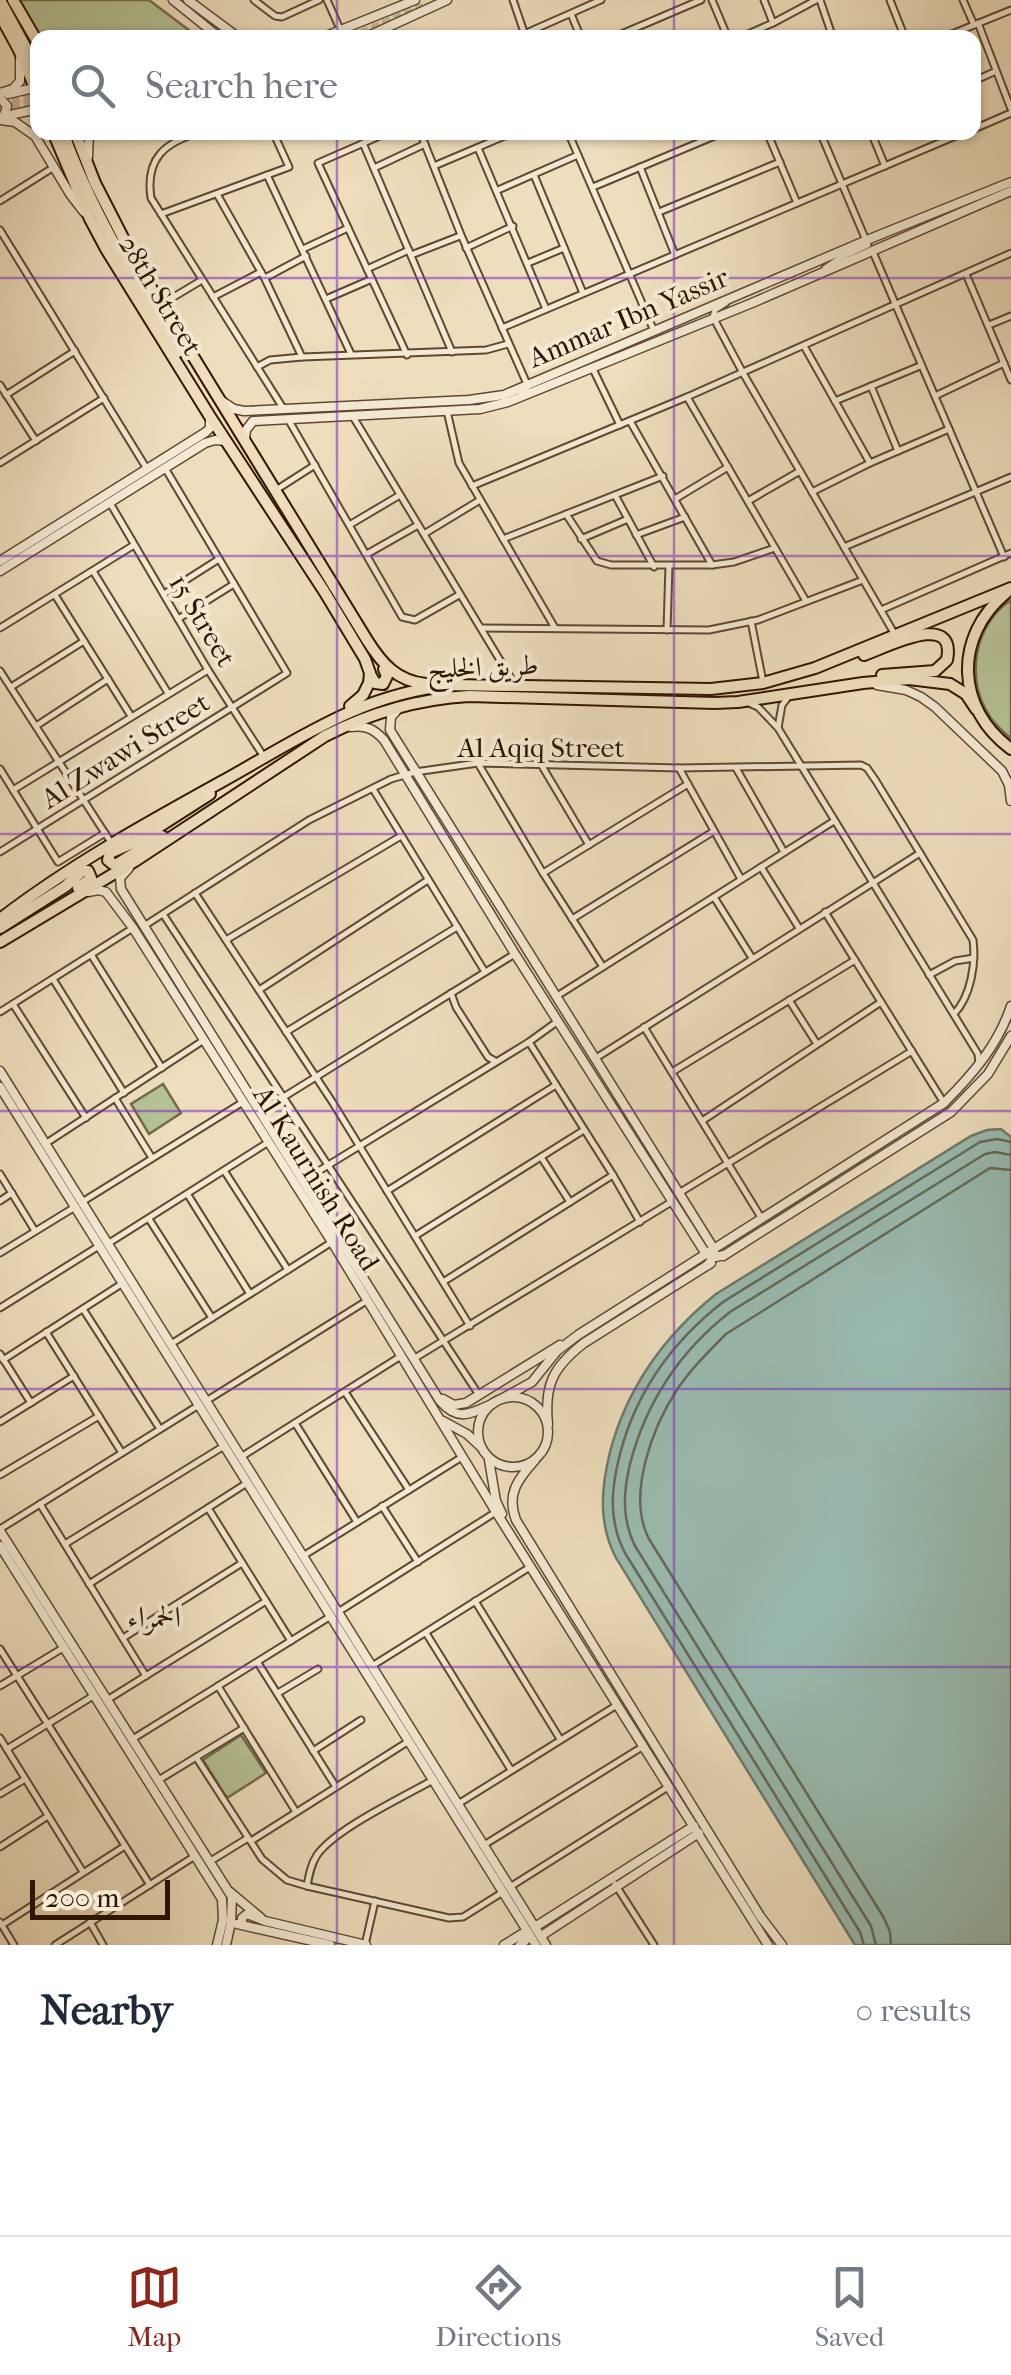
<!DOCTYPE html>
<meta charset="utf-8">
<style>
body{margin:0;font-family:"IM FELL French Canon",Amiri,serif;background:#f6f6f7;color:#1f2937}
.scale{position:absolute;left:30px;bottom:25px;width:140px;box-sizing:border-box;padding-left:10px;border:5px solid #311600;border-top:0;font-size:28px;line-height:35px;white-space:nowrap;color:#311600;-webkit-text-stroke:8px #f4ead4;paint-order:stroke}
.list{margin:0;padding:0;list-style:none}
h2{display:flex;justify-content:space-between;align-items:center;height:130px;margin:0;padding:0 40px;font-size:42px}
h2 small{font-size:32px;font-weight:400;color:#747a83}
.icon{flex:none;width:55px;height:55px;fill:none;stroke:currentColor;stroke-width:2;stroke-linecap:round;stroke-linejoin:round}
.map{position:relative;flex:none;width:1011px;height:1945px;overflow:hidden}
.search{position:absolute;background:#fff;box-shadow:0 2px 8px #0004;left:30px;right:30px;top:30px;height:110px;display:flex;align-items:center;gap:25px;box-sizing:border-box;padding:0 35px;border-radius:20px;color:#747a83;font-size:38px}
.sheet{height:290px;background:#fff}
nav{display:flex;justify-content:space-around;align-items:center;box-sizing:border-box;height:140px;border-top:2px solid #e0e1e3;background:#fff;font-size:28px;color:#747a83}
nav a{display:grid;justify-items:center;gap:5px}
nav .on{color:#8f2418}
.map>svg:first-child{display:block}
.green{fill:#b5c294;stroke:#736c4a;stroke-width:2.5}
.water{fill:#99bcb1;stroke:#6f7a6a;stroke-width:2.5}
.lines{fill:none;stroke-linecap:round;stroke-linejoin:round}
.shore{stroke:#656958;stroke-width:2.5}
.tertiary-tunnel{stroke:#c8b697;stroke-width:8;stroke-dasharray:8 4;stroke-linecap:butt}
.minor-casing{stroke:#60482f;stroke-width:9}
.tertiary-casing{stroke:#60482f;stroke-width:11}
.primary-casing{stroke:#311600;stroke-width:14}
.minor{stroke:#f4ead4;stroke-width:5}
.tertiary{stroke:#f4ead4;stroke-width:8}
.primary{stroke:#eedebd;stroke-width:10}
.grid{fill:none;stroke:#7b2cbf;stroke-width:2.5;stroke-opacity:0.55}
.labels{text-anchor:middle;stroke-width:8;stroke-linejoin:round;paint-order:stroke}
.street-label{font-size:28px;fill:#311600;stroke:#f4ead4}
.neighbourhood-label{font-size:30px;fill:#311600;stroke:#f4ead4}
</style>
<div class="map">
<svg width="1011" height="1945" viewBox="0 0 1011 1945">
<rect width="100%" height="100%" fill="#eedebd"/>
<filter id="stains"><feTurbulence type="fractalNoise" baseFrequency=".002" numOctaves="4"/><feColorMatrix values="0 0 0 0 .2 0 0 0 0 .09 0 0 0 0 .02 0 0 0 .5 -.17"/></filter>
<radialGradient id="worn" r=".72"><stop offset=".6" stop-color="#630" stop-opacity="0"/><stop offset="1" stop-color="#630" stop-opacity=".3"/></radialGradient>
<g class="green">
<polygon points="15,0 149,0 198,37 39,37"/>
<path d="M1011 600V739C1004 732 994 724 989 715 965 679 974 624 1011 600Z"/>
<polygon points="163,1084 181,1113 149,1134 131,1104"/>
<polygon points="241,1735 266,1773 227,1798 203,1760"/>
</g>
<path class="water" d="M1001 1129 1011 1137V1945H855L616 1558C598 1523 601 1489 610 1452 627 1387 664 1336 716 1294L971 1136 987 1130Z"/>
<g class="lines">
<g class="shore">
<path d="M864 1945 860 1932 625 1553C608 1520 611 1489 620 1454 636 1392 672 1342 723 1302L980 1142 997 1139 1011 1142"/>
<path d="M876 1945 871 1926 635 1546C622 1520 623 1493 630 1464 646 1402 679 1352 730 1312L985 1154 995 1152 1011 1155"/>
<path d="M891 1945 890 1932 884 1918 649 1539C626 1495 653 1426 678 1388 692 1368 709 1351 726 1334L990 1168 1011 1170"/>
</g>
<g class="tertiary-tunnel">
<polyline points="350,38 425,6"/>
<polyline points="0,103 38,95"/>
<polyline points="0,109 38,101"/>
</g>
<defs>
<g id="minor">
<polyline points="254,0 275,16 282,17 319,0"/>
<polyline points="327,0 340,29"/>
<polyline points="513,0 526,38"/>
<polyline points="712,0 728,38"/>
<polyline points="764,0 773,23"/>
<polyline points="820,0 833,38"/>
<polyline points="890,0 905,38"/>
<polyline points="963,0 974,25"/>
<polyline points="571,14 581,38"/>
<polyline points="978,23 1011,109"/>
<polyline points="524,34 601,0"/>
<polyline points="612,38 701,0"/>
<polyline points="739,38 773,23 816,0"/>
<polyline points="942,38 1011,10"/>
<polyline points="974,81 996,71"/>
<polyline points="974,129 1011,113"/>
<path d="M201 132C165 142 145 158 151 198L283 408"/>
<polyline points="389,132 318,163 407,355"/>
<polyline points="420,132 461,235 527,384 527,389 521,394"/>
<polyline points="568,132 654,331"/>
<polyline points="767,132 797,203"/>
<polyline points="820,132 868,245 840,258 825,268"/>
<polyline points="871,132 885,166"/>
<polyline points="363,143 452,352"/>
<polyline points="478,148 546,309"/>
<polyline points="434,166 514,132"/>
<polyline points="640,167 675,255"/>
<polyline points="374,168 425,144"/>
<polyline points="267,175 351,354"/>
<polyline points="534,175 583,293"/>
<polyline points="593,187 724,132"/>
<polyline points="498,190 578,155"/>
<polyline points="217,194 265,279 302,357"/>
<polyline points="0,201 54,167"/>
<polyline points="659,212 780,162"/>
<polyline points="161,214 289,167 273,132"/>
<polyline points="0,230 147,469"/>
<polyline points="466,248 513,226"/>
<polyline points="303,249 348,228"/>
<polyline points="873,252 1004,557"/>
<polyline points="411,255 460,236"/>
<polyline points="528,263 564,248"/>
<polyline points="367,269 409,250"/>
<polyline points="966,274 1011,380"/>
<polyline points="265,278 306,256"/>
<polyline points="213,297 261,272"/>
<polyline points="326,299 372,279"/>
<polyline points="726,303 715,310 713,317 743,373 894,633"/>
<polyline points="162,304 202,280"/>
<polyline points="989,325 1011,316"/>
<polyline points="502,328 965,132"/>
<polyline points="804,346 870,463"/>
<polyline points="257,367 270,360 302,357 486,350 508,344"/>
<polyline points="593,369 620,425"/>
<polyline points="0,385 36,441"/>
<polyline points="871,386 898,451"/>
<polyline points="6,395 75,351"/>
<polyline points="935,396 1004,363"/>
<polyline points="687,397 806,601"/>
<polyline points="835,401 920,366"/>
<polyline points="447,411 459,463 555,628"/>
<polyline points="352,415 515,685"/>
<polyline points="288,419 402,617 415,620 459,595"/>
<polyline points="630,421 712,565"/>
<polyline points="0,463 104,398"/>
<polyline points="472,486 687,397 1011,253"/>
<polyline points="276,490 315,465"/>
<polyline points="812,492 870,463 949,429"/>
<polyline points="615,495 654,567"/>
<polyline points="675,499 728,467"/>
<polyline points="748,501 800,471"/>
<polyline points="110,503 208,670 264,757"/>
<polyline points="566,514 597,561 611,565 712,565 734,562 775,548"/>
<polyline points="351,524 400,495"/>
<polyline points="424,534 480,500"/>
<polyline points="636,535 685,517"/>
<polyline points="503,539 663,476"/>
<polyline points="581,539 628,519"/>
<polyline points="844,547 1011,477"/>
<polyline points="367,554 418,525"/>
<polyline points="93,571 168,693"/>
<polyline points="164,594 219,559"/>
<polyline points="55,595 131,716"/>
<polyline points="881,610 1011,553"/>
<polyline points="178,619 234,584"/>
<polyline points="751,621 763,682"/>
<polyline points="0,628 134,545"/>
<polyline points="481,628 709,630 758,620 863,580"/>
<polyline points="667,630 669,566"/>
<polyline points="0,671 112,844"/>
<polyline points="11,687 84,641"/>
<polyline points="751,704 758,707 778,728 978,1054 979,1063"/>
<polyline points="36,726 108,679"/>
<polyline points="778,728 782,705 790,695"/>
<polyline points="479,765 543,873 603,967"/>
<polyline points="542,766 589,845"/>
<polyline points="679,768 741,879"/>
<polyline points="736,768 784,852"/>
<polyline points="0,769 58,862 105,833"/>
<polyline points="373,789 485,972"/>
<polyline points="13,790 208,670"/>
<polyline points="0,852 287,673 165,468"/>
<polyline points="761,867 799,928"/>
<polyline points="543,873 688,784"/>
<polyline points="195,893 333,1103 470,1326"/>
<polyline points="714,897 752,958"/>
<polyline points="825,912 944,1103"/>
<polyline points="163,914 479,1395"/>
<polyline points="572,919 714,831"/>
<path d="M144 926 309 820 391 779 415 772 478 763 679 768 861 765 867 768 876 781 973 940C976 964 971 996 954 1014"/>
<polyline points="226,940 401,836"/>
<polyline points="92,956 162,1068"/>
<polyline points="929,975 955,961 974,958"/>
<polyline points="53,979 124,1093"/>
<polyline points="259,990 428,880"/>
<polyline points="451,993 456,1007 488,1057 495,1061"/>
<polyline points="557,996 834,821"/>
<polyline points="789,1000 817,1044"/>
<polyline points="13,1004 86,1118"/>
<polyline points="0,1012 133,928"/>
<polyline points="644,1027 762,1219"/>
<polyline points="286,1032 457,927"/>
<polyline points="529,1042 613,1175 640,1222"/>
<polyline points="596,1058 920,853"/>
<polyline points="672,1072 855,960"/>
<polyline points="115,1098 152,1158"/>
<polyline points="261,1111 513,955"/>
<polyline points="702,1121 881,1002"/>
<polyline points="45,1144 204,1040"/>
<polyline points="541,1157 570,1202"/>
<polyline points="225,1172 288,1270"/>
<polyline points="0,1174 35,1231"/>
<polyline points="304,1180 529,1042 558,1021"/>
<polyline points="387,1191 556,1085"/>
<polyline points="679,1193 912,1051"/>
<polyline points="188,1195 250,1294"/>
<polyline points="0,1201 12,1193"/>
<polyline points="82,1202 243,1102"/>
<polyline points="149,1219 212,1318"/>
<polyline points="415,1236 584,1130"/>
<polyline points="109,1243 267,1143"/>
<polyline points="0,1253 75,1207"/>
<polyline points="443,1282 613,1175"/>
<polyline points="0,1308 99,1246"/>
<polyline points="83,1309 160,1429"/>
<polyline points="46,1332 122,1453"/>
<polyline points="171,1344 332,1242"/>
<polyline points="0,1354 31,1403"/>
<polyline points="415,1358 673,1201"/>
<polyline points="3,1360 123,1283"/>
<polyline points="345,1392 409,1490"/>
<polyline points="206,1401 368,1300"/>
<polyline points="0,1422 74,1376"/>
<polyline points="295,1423 357,1522"/>
<polyline points="241,1457 401,1356"/>
<polyline points="0,1475 99,1416"/>
<polyline points="40,1504 146,1676"/>
<polyline points="382,1506 418,1562"/>
<polyline points="208,1508 291,1641"/>
<polyline points="0,1529 199,1405"/>
<polyline points="65,1544 224,1446"/>
<polyline points="303,1556 462,1457"/>
<polyline points="89,1584 247,1483"/>
<polyline points="475,1601 560,1739"/>
<polyline points="338,1612 496,1512"/>
<polyline points="426,1633 511,1770"/>
<polyline points="123,1638 242,1563"/>
<polyline points="0,1649 150,1885"/>
<polyline points="258,1663 336,1787"/>
<polyline points="372,1666 530,1567"/>
<polyline points="0,1686 63,1648"/>
<polyline points="218,1686 296,1812"/>
<polyline points="278,1693 318,1669"/>
<polyline points="107,1700 266,1601"/>
<polyline points="0,1738 83,1872"/>
<polyline points="131,1740 331,1616"/>
<polyline points="7,1749 93,1696"/>
<polyline points="313,1751 361,1720"/>
<polyline points="196,1757 262,1859 287,1880 307,1886 449,1918 463,1917 503,1892"/>
<polyline points="157,1781 244,1728"/>
<polyline points="0,1794 25,1779"/>
<polyline points="458,1804 617,1705"/>
<polyline points="251,1841 409,1741"/>
<polyline points="484,1845 642,1747"/>
<polyline points="0,1847 48,1816"/>
<polyline points="209,1862 248,1838"/>
<polyline points="615,1884 654,1945"/>
<path d="M307 1886C309 1875 311 1864 317 1855 335 1829 403 1797 433 1780"/>
<polyline points="510,1887 668,1787"/>
<polyline points="0,1922 14,1945"/>
<polyline points="90,1922 103,1945"/>
<polyline points="2,1925 125,1846"/>
<polyline points="55,1945 195,1856"/>
<polyline points="365,1945 375,1901"/>
</g>
<g id="tertiary">
<polyline points="173,0 220,38"/>
<polyline points="188,0 239,38"/>
<polyline points="321,38 415,0"/>
<polyline points="364,38 447,0"/>
<polyline points="0,93 13,89 20,81 20,59"/>
<polyline points="8,94 38,87"/>
<polyline points="0,98 7,106 4,116"/>
<polyline points="0,117 38,109"/>
<polyline points="0,120 15,122 35,136 70,194 84,212"/>
<polyline points="88,157 89,132"/>
<polyline points="222,401 234,409 244,411 469,400 504,395 867,240 1011,182"/>
<polyline points="245,439 246,430 253,421 480,409 508,402 752,303 1011,191"/>
<polyline points="0,561 206,432 210,428 210,420"/>
<polyline points="0,571 205,443 215,440 226,441"/>
<polyline points="877,685 906,690 921,697 935,707 1002,771 1009,785 1011,801"/>
<polyline points="399,708 391,717 390,730 714,1249 714,1255 708,1265"/>
<path d="M351 727C366 725 374 729 384 740L515 954 706 1254 716 1257 724 1255"/>
<path d="M129 868 120 878 121 889 440 1401C458 1422 470 1414 492 1404"/>
<polyline points="88,892 98,890 106,892 133,928 332,1242 496,1512 768,1945"/>
<polyline points="0,1071 546,1945"/>
<polyline points="0,1087 536,1945"/>
<polyline points="723,1256 951,1112 988,1074 1011,1036"/>
<circle cx="513" cy="1432" r="35"/>
<path d="M503 1398 532 1382 557 1351 578 1335 944 1103C973 1074 998 1045 1011 1006"/>
<polyline points="443,1399 454,1405 466,1403 560,1345"/>
<polyline points="443,1421 467,1434 481,1447"/>
<path d="M548 1424C544 1385 553 1367 584 1343L711 1263"/>
<polyline points="489,1460 496,1501 502,1514"/>
<path d="M535 1460C518 1479 506 1494 516 1520L760 1916 782 1945"/>
<polyline points="0,1531 232,1897 231,1922 226,1945"/>
<polyline points="0,1546 222,1899 223,1920 217,1945"/>
<polyline points="230,1892 261,1918"/>
<polyline points="237,1924 330,1945"/>
<polyline points="242,1924 242,1918 247,1914 265,1921 366,1945"/>
<polyline points="535,1927 694,1826"/>
<polyline points="541,1936 699,1833"/>
<polyline points="504,1945 522,1934 526,1940 520,1945"/>
</g>
<g id="primary">
<polyline points="0,0 38,70"/>
<polyline points="13,0 38,43"/>
<polyline points="0,15 19,50 38,95"/>
<polyline points="53,132 90,219 106,249 209,415 324,591 365,659 370,673 369,683 363,695 350,706"/>
<path d="M63 132C91 211 135 281 178 352"/>
<path d="M75 132 95 183 137 265 367 640C382 664 397 681 426 684"/>
<path d="M1006 593C953 637 956 709 1011 749"/>
<path d="M864 655C885 648 957 609 947 660L935 671 882 675"/>
<polyline points="370,674 375,683 383,684 387,676 384,669"/>
<polyline points="162,836 117,864 113,864 108,860 110,853 135,842 210,794"/>
<path d="M0 919C69 866 145 824 221 782 299 739 360 694 452 685L711 689 763 683 815 668 1011 588"/>
<polyline points="0,928 66,886 82,871 88,871 91,878 78,888"/>
<path d="M0 942 135 861 325 736C370 713 418 699 469 696L715 703 738 702 863 683 909 679 950 684 966 694 976 709"/>
</g>
</defs>
<use href="#minor" class="minor-casing"/>
<use href="#tertiary" class="tertiary-casing"/>
<use href="#primary" class="primary-casing"/>
<use href="#minor" class="minor"/>
<use href="#tertiary" class="tertiary"/>
<use href="#primary" class="primary"/>
</g>
<path class="grid" d="M337 0V38M674 0V38M337 132V1945M674 132V1945M0 278H1011M0 556H1011M0 834H1011M0 1111H1011M0 1389H1011M0 1667H1011"/>
<g class="labels">
<g class="street-label">
<text transform="translate(161 295) rotate(59)" y="10">28th Street</text>
<text transform="translate(628 317) rotate(-23)" y="10">Ammar Ibn Yassir</text>
<text transform="translate(203 620) rotate(59)" y="10">15 Street</text>
<text transform="translate(483 666) rotate(-2)" y="10">طريق الخليج</text>
<text x="541" y="757">Al Aqiq Street</text>
<text transform="translate(125 750) rotate(-32)" y="10">Al Zwawi Street</text>
<text transform="translate(317 1178) rotate(58)" y="10">Al Kaurnish Road</text>
</g>
<g class="neighbourhood-label">
<text x="154" y="1627">الحمراء</text>
</g>
</g>
<rect width="100%" height="100%" filter="url(#stains)"/>
<rect width="100%" height="100%" fill="url(#worn)"/>
</svg>
<div class="scale">200 m</div>
<div class="search"><svg class="icon" aria-label="search" viewBox="0 0 24 24"><circle cx="10" cy="10" r="6"/><path d="M15 15l6 6"/></svg>Search here</div>
</div>
<section class="sheet">
<h2>Nearby<small>0 results</small></h2>
<ul class="list">
</ul>
</section>
<nav>
<a class="on"><svg class="icon" aria-label="map" viewBox="0 0 24 24"><path d="M3 6l6-2 6 2 6-2v14l-6 2-6-2-6 2zM9 4v14M15 6v14"/></svg>Map</a>
<a><svg class="icon" aria-label="directions" viewBox="0 0 24 24"><path d="M12 3l9 9-9 9-9-9zM9 14v-3h6M13 9l2 2-2 2"/></svg>Directions</a>
<a><svg class="icon" aria-label="saved" viewBox="0 0 24 24"><path d="M7 4h10v16l-5-4-5 4z"/></svg>Saved</a>
</nav>
